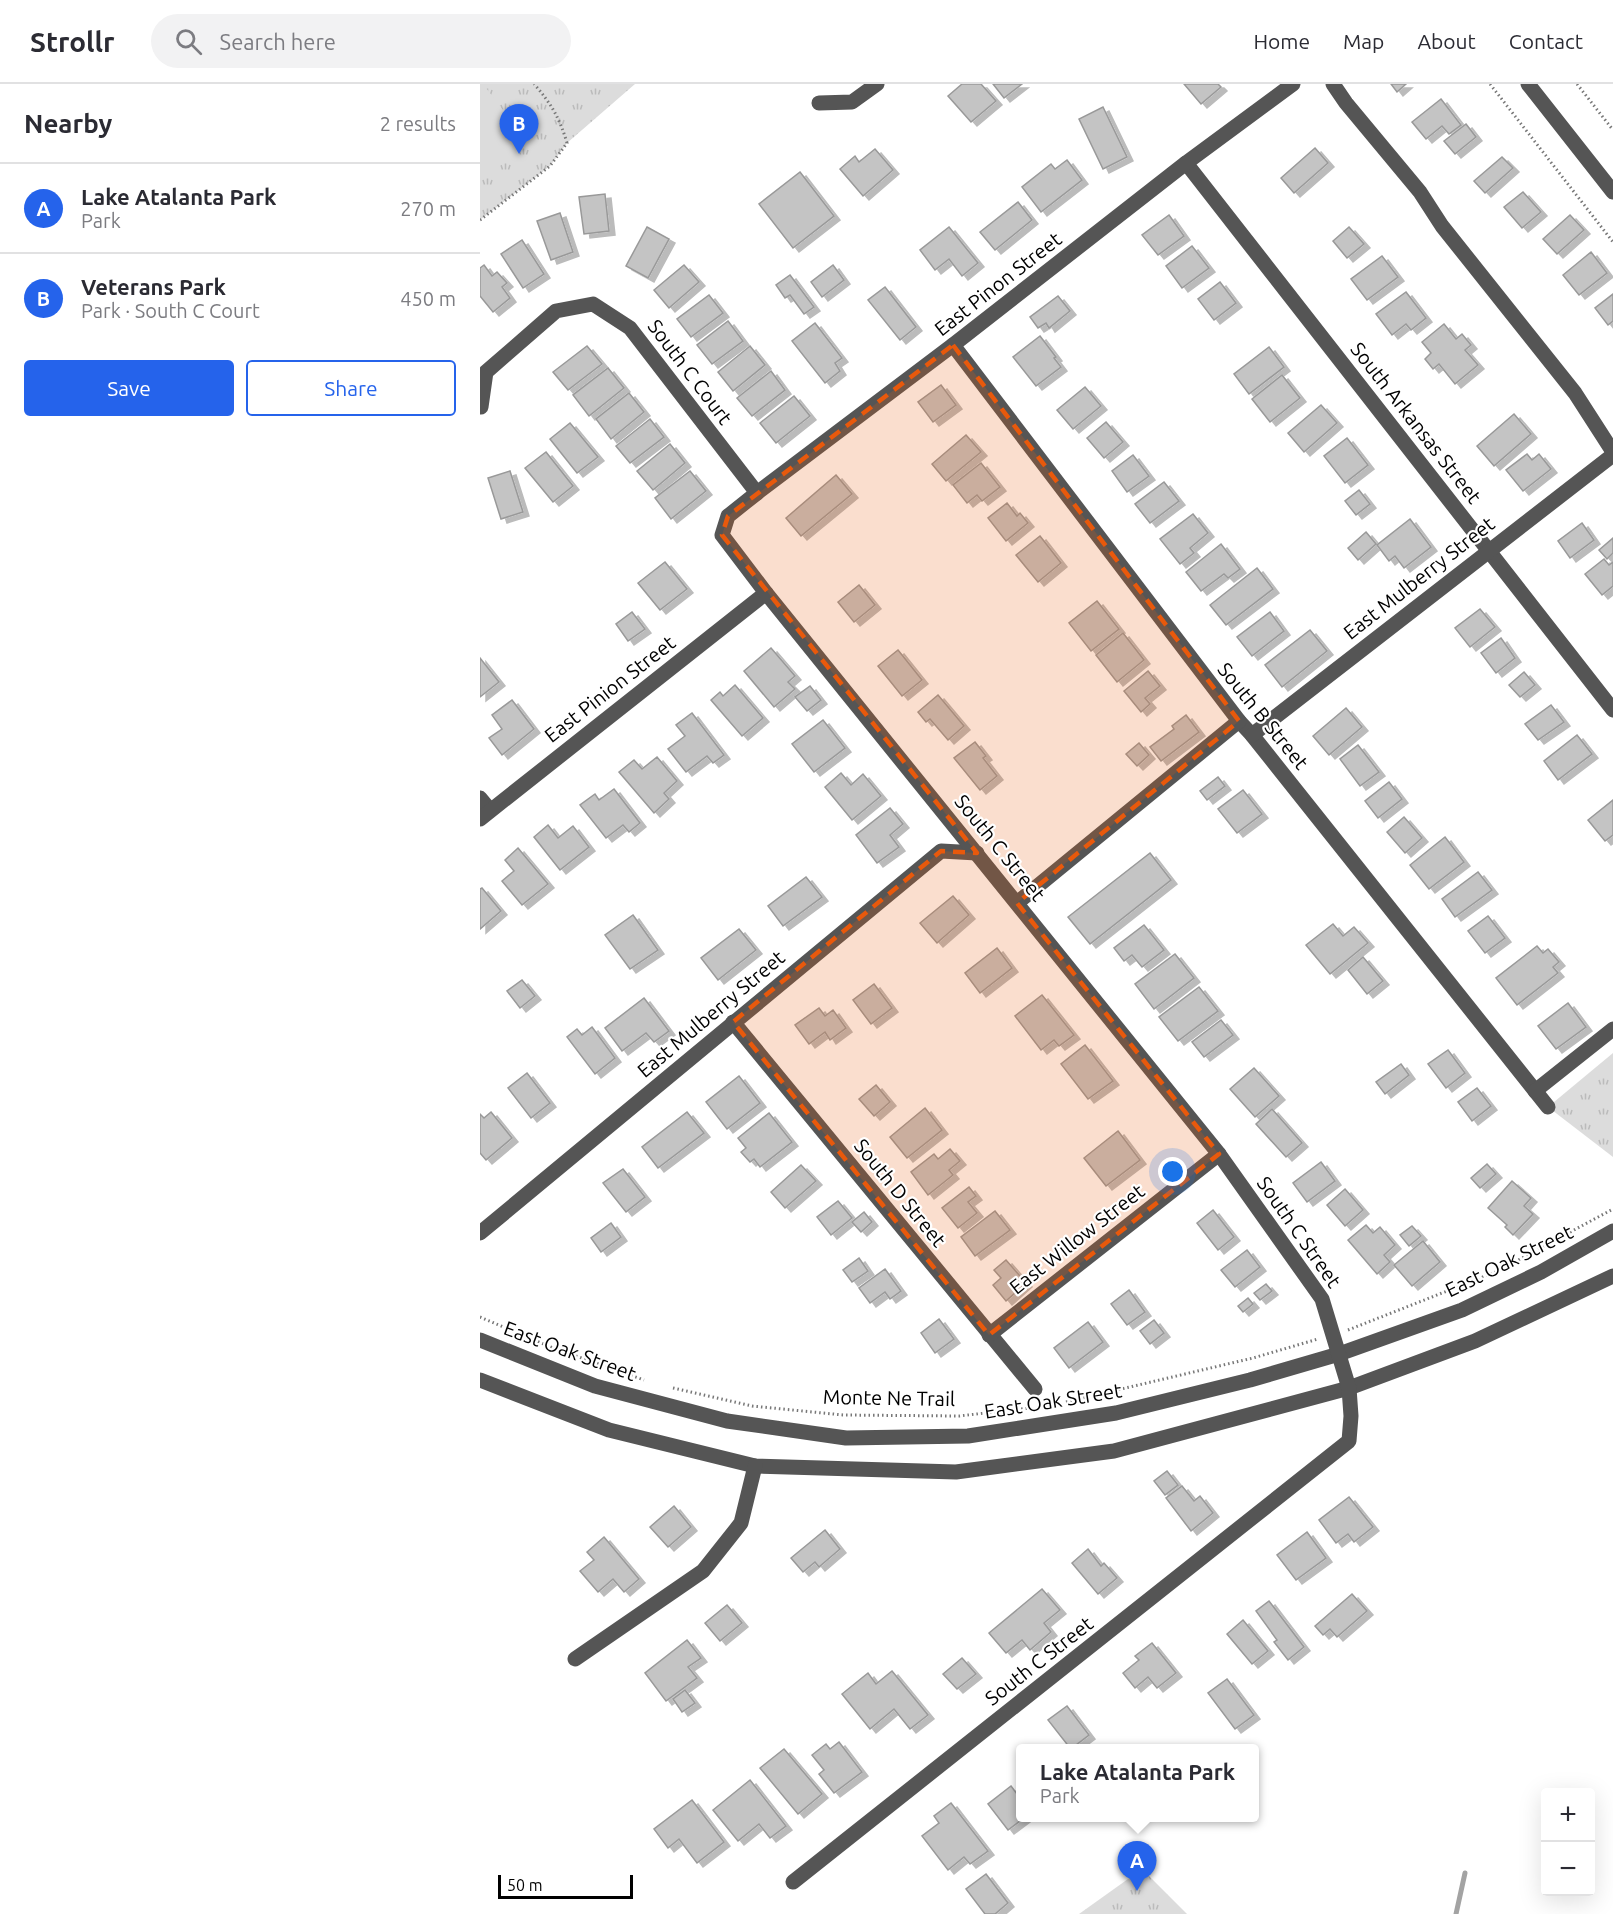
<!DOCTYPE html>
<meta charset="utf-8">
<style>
body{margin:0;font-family:Ubuntu,sans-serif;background:#f2f2f3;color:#2b2b33}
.controls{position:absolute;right:18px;bottom:18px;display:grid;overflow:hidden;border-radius:6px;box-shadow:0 6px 24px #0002}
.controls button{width:54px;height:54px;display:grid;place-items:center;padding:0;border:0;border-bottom:2px solid #e1e1e2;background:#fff;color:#2b2b33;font:30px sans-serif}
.scale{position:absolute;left:18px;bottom:15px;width:135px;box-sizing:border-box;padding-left:6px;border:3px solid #000;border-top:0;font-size:16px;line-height:21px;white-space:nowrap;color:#000;-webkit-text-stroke:4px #fff;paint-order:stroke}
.you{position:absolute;left:693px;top:1088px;width:21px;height:21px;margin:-15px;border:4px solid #fff;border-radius:50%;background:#1a73e8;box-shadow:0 0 0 9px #1a73e833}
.badge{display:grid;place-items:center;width:39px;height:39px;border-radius:50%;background:#2563eb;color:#fff;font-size:20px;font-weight:700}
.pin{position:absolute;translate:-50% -50px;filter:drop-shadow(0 2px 3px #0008)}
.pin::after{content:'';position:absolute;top:32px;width:21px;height:18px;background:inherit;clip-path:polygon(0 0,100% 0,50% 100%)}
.popup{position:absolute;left:536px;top:1660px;width:243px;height:78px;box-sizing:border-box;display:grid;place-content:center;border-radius:6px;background:#fff;filter:drop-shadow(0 2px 4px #0005);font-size:20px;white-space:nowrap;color:#7c7c81}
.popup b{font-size:22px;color:#2b2b33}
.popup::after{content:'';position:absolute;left:50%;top:100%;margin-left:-12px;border:12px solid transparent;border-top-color:#fff}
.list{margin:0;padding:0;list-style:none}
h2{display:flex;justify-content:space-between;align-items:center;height:78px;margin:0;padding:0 24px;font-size:26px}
h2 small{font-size:20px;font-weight:400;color:#7c7c81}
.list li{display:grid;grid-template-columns:39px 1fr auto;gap:18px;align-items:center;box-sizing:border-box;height:90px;padding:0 24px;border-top:2px solid #e1e1e2}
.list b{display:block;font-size:22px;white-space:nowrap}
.list p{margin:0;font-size:20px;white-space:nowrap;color:#7c7c81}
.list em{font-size:20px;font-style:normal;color:#7c7c81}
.actions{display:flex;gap:12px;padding:18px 24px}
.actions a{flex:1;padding:14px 0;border:2px solid #2563eb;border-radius:6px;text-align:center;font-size:21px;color:#2563eb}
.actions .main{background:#2563eb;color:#fff}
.icon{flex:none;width:33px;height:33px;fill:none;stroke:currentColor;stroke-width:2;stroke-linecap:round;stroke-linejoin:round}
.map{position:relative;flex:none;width:1133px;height:1830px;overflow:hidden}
header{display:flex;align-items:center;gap:36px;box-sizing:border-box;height:84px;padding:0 30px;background:#fff;border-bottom:2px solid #e1e1e2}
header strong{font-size:28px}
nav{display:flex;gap:33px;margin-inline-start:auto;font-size:21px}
.search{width:420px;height:54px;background:#f2f2f3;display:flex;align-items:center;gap:15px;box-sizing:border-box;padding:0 21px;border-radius:33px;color:#7c7c81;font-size:22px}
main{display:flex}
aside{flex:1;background:#fff}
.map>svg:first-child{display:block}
.grass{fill:url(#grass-tufts)}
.pitch{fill:#dcdcdc}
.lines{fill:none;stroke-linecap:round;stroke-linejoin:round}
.stream{stroke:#a3a3a3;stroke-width:5}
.building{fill:#c4c4c4;stroke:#999;stroke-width:1.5;filter:url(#shadow)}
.path{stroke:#777;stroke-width:3;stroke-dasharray:1.5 3;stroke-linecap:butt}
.minor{stroke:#555;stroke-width:15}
.marked{fill:#e8590c;fill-opacity:0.2;stroke:#e8590c;stroke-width:4.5;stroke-dasharray:12 8;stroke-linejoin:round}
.labels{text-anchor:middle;stroke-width:4.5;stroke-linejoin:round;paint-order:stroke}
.street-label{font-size:20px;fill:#000;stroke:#fff}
</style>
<header>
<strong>Strollr</strong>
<div class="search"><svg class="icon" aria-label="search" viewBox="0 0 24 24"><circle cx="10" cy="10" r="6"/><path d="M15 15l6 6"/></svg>Search here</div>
<nav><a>Home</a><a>Map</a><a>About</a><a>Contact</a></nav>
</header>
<main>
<aside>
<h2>Nearby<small>2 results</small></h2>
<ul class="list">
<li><span class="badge">A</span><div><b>Lake Atalanta Park</b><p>Park</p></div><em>270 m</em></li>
<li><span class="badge">B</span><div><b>Veterans Park</b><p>Park · South C Court</p></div><em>450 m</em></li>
</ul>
<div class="actions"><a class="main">Save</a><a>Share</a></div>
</aside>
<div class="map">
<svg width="1133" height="1830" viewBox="0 0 1133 1830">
<defs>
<pattern id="grass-tufts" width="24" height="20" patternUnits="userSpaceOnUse" patternTransform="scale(1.5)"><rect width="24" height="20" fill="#dcdcdc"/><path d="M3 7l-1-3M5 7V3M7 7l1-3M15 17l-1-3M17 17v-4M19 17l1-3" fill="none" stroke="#bbb"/></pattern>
<filter id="shadow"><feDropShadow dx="6" dy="4" stdDeviation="0" flood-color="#0004"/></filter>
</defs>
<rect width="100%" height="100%" fill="#fff"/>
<g class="grass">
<polygon points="0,0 155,0 87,59 70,82 0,136"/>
<polygon points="1133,969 1133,1073 1068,1023"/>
<polygon points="662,1785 707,1830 599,1830"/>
</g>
<polygon class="pitch" points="0,0 3,0 49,60 0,97"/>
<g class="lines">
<polyline class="stream" points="976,1830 985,1789"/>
</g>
<g class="building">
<polygon points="482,0 501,0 516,17 491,38 468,12"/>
<polygon points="513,0 542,0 524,14"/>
<polygon points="704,0 738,0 741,3 721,20"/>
<polygon points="911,0 926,0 917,8"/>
<polygon points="961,15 981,41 969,50 962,42 946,55 932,38"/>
<polygon points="623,23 647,73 623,85 599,35"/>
<polygon points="986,40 996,53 975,70 964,57"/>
<polygon points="835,64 848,79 814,109 801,94"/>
<polygon points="395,65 413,86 383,112 360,85 375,72 379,78"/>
<polygon points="1022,73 1033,84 1005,109 994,97"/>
<polygon points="587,76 602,96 561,128 542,103 571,80 575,85"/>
<polygon points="320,88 354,132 313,164 279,120"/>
<polygon points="1043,108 1061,128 1042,144 1024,123"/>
<polygon points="125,110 129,147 104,150 99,113"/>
<polygon points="538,118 552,136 515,166 500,148"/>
<polygon points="80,129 93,168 71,176 57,137"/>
<polygon points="689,131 704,152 678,171 662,151"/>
<polygon points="1090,131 1104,146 1077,170 1063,155"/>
<polygon points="167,143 189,155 168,194 146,182"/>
<polygon points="469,143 498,179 482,192 469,175 455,186 440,166"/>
<polygon points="869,143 884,160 867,174 853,157"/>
<polygon points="42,156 64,190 43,204 21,170"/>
<polygon points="712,162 729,184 702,204 686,182"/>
<polygon points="1111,168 1127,189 1099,211 1083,191"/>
<polygon points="902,172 918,193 887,216 871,195"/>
<polygon points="4,181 12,192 17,188 27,199 22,203 30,214 13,228 0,212 0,184"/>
<polygon points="204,181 219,198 189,224 174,206"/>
<polygon points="353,181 364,196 342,213 331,198"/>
<polygon points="310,191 334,223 324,230 310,211 305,214 296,201"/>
<polygon points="740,198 756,219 734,236 718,215"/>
<polygon points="405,203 436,243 420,256 388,216"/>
<polygon points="926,208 946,234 931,246 926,240 912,251 896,230"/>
<polygon points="1133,210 1133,237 1128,241 1115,224"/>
<polygon points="229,211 243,229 211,253 197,235"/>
<polygon points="578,212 590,227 569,244 566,239 558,244 550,233"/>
<polygon points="248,237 263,257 232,280 217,261"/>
<polygon points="335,239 362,274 355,279 360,287 345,299 312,257"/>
<polygon points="964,240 976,255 982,250 991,261 985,266 998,281 975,300 959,280 953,285 945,275 951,269 942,258"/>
<polygon points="560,252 576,273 574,274 581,283 556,302 533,273"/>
<polygon points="107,262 122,280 88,306 73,288"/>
<polygon points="270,262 285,281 253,307 238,288"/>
<polygon points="789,263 804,283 769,310 754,290"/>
<polygon points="128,284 144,304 109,332 93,311"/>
<polygon points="291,287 305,306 272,332 257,314"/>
<polygon points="802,291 820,314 790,338 772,315"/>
<polygon points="461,301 476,321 453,338 438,318"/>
<polygon points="605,303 621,322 593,345 577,326"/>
<polygon points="149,309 164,328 131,355 116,335"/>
<polygon points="314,312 330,332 296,359 280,339"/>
<polygon points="841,321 857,339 824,368 808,349"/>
<polygon points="1034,330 1051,350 1014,382 997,362"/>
<polygon points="170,335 184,353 150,379 136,362"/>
<polygon points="626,338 643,358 624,374 607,354"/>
<polygon points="90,339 118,373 97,389 70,355"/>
<polygon points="486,351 501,368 466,397 452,380"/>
<polygon points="867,354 888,381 865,399 844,372"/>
<polygon points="190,360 205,379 173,406 157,387"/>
<polygon points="66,368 93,402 73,418 45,384"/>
<polygon points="1047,370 1052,376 1059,370 1071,385 1043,407 1026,386"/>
<polygon points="653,371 669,392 647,408 632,387"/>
<polygon points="501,379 520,403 502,417 497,411 487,419 473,401"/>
<polygon points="30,387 43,428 21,435 8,394"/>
<polygon points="210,387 226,407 191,435 175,414"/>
<polygon points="356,391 372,410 321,452 306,434"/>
<polygon points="684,398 699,417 670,439 655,420"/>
<polygon points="879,406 890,420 876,431 865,417"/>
<polygon points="527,419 537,432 540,429 548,439 526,457 508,434"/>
<polygon points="713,430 728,449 710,464 714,469 700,480 680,455"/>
<polygon points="930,435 951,463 924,484 915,472 909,477 897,461"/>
<polygon points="1102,439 1114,456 1090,474 1078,457"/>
<polygon points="886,448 896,460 878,476 868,464"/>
<polygon points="560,452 581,479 558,498 536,471"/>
<polygon points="1133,454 1133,469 1127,475 1119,466"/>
<polygon points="741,460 760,485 748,494 744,490 721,507 706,488"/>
<polygon points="1124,475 1129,481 1133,478 1133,502 1122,511 1105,490"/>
<polygon points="185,478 207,505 180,526 158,499"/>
<polygon points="777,484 793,505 746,541 730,521"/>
<polygon points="379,501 395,521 374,538 358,518"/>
<polygon points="617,517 639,545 611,567 589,539"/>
<polygon points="1000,525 1015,543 990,563 975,544"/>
<polygon points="152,528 165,545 148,557 136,540"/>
<polygon points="790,528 804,547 772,572 757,553"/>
<polygon points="830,546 847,567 802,603 785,581"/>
<polygon points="643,549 664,576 637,598 616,571"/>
<polygon points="1021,554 1035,574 1016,589 1001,569"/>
<polygon points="291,564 315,592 308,598 315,605 294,623 264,587"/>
<polygon points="418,566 442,596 422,612 398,582"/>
<polygon points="0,574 19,598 0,613"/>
<polygon points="668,587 680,602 665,614 670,620 661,628 644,607"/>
<polygon points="1044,588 1055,601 1040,613 1029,601"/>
<polygon points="255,601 283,634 262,652 231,616 240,608 243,612"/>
<polygon points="330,602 341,616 327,627 315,613"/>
<polygon points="458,611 484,642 468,656 450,635 446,638 438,628"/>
<polygon points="32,616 54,645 22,671 9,654 22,645 12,631"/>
<polygon points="1071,621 1084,638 1058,656 1045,640"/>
<polygon points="866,624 882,643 849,671 833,652"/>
<polygon points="212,629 244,671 233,679 227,672 206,688 188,665 205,652 196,641"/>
<polygon points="706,631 719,648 681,677 670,663 694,645 692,642"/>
<polygon points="343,636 365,664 334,688 312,660"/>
<polygon points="1097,651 1112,670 1078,696 1064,677"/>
<polygon points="495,658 506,672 503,674 517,692 500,706 474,674"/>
<polygon points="659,659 669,671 657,682 646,670"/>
<polygon points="878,661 899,688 880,702 860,675"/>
<polygon points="177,673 197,697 184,709 189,715 174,729 139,688 154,676 162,685"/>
<polygon points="361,689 371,701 383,690 401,712 372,736 345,703"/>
<polygon points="738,693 745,702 727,716 720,707"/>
<polygon points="909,698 922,715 898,734 885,717"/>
<polygon points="134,705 160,739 149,748 143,741 126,754 100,721 115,710 119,716"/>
<polygon points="763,706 782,730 757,749 738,725"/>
<polygon points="1133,716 1133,751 1125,757 1108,736"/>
<polygon points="410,724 423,740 410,751 419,763 397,779 376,751"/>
<polygon points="924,733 942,754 925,769 907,748"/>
<polygon points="68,741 78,754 93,742 109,763 80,786 54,753"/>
<polygon points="965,753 984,778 949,805 930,781"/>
<polygon points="38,764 68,800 42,821 22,797 34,787 25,776"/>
<polygon points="670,769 691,796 610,860 588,833"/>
<polygon points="998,788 1012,806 975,833 962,815"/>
<polygon points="326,793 342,813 303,842 288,822"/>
<polygon points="2,804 21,827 0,845 0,805"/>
<polygon points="473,812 489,831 457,859 440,839"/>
<polygon points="153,831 178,866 150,885 125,851"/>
<polygon points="1008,832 1025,854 1005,869 988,847"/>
<polygon points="853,840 863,852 874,843 888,859 850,890 826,861"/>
<polygon points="664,841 684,866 662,883 652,871 644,877 634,864"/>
<polygon points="259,845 276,866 238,896 221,874"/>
<polygon points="1057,862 1063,869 1068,865 1079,878 1073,883 1078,889 1037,921 1016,894"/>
<polygon points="517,864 532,884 500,909 485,889"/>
<polygon points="695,870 714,894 674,925 655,900"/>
<polygon points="883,873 903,897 887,910 868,886"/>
<polygon points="42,896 55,912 40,924 27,907"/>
<polygon points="394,900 412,924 391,940 373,916"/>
<polygon points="719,903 738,927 698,957 679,933"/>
<polygon points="562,911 594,951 579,962 574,956 561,966 535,932"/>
<polygon points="164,914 189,947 174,958 166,949 142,967 125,944"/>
<polygon points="1088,919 1106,943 1076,965 1058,942"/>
<polygon points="339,924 345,932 353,926 366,944 350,956 345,948 329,960 315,941"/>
<polygon points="741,936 753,951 724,973 712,958"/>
<polygon points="112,943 135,974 115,990 87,953 97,945 102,951"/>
<polygon points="605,961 633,997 608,1015 581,980"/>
<polygon points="968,966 985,989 966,1004 948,980"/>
<polygon points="921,980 929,991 905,1010 896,998"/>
<polygon points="774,984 799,1012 775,1033 750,1005"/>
<polygon points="47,989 70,1019 51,1034 28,1004"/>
<polygon points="259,992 280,1019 247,1045 226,1018"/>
<polygon points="396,1001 410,1018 394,1032 379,1015"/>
<polygon points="997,1004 1011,1022 992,1037 978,1018"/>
<polygon points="445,1024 462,1046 427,1074 410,1053"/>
<polygon points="792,1025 822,1059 806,1073 776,1040"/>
<polygon points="11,1028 32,1054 6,1076 0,1069 0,1030 4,1034"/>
<polygon points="207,1028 224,1049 178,1084 162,1063"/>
<polygon points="289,1029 312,1058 280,1083 274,1075 270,1078 261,1068 266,1064 258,1054"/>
<polygon points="638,1047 660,1076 626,1102 604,1074"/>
<polygon points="470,1065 480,1077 469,1086 473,1091 448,1111 431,1088 454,1070 458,1075"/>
<polygon points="841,1078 855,1097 827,1118 813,1099"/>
<polygon points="1007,1080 1016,1090 1000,1104 991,1094"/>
<polygon points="321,1081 336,1097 305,1124 291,1108"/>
<polygon points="143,1085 165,1113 146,1128 123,1099"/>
<polygon points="1032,1097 1051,1114 1044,1122 1053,1130 1033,1151 1025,1143 1027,1141 1008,1124"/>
<polygon points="489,1103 496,1112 488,1118 497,1129 478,1144 462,1124"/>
<polygon points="865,1105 883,1126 865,1142 847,1121"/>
<polygon points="358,1117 372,1134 351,1151 337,1133"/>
<polygon points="733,1126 754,1153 738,1166 717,1139"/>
<polygon points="515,1127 530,1146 495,1172 481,1153"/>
<polygon points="384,1128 392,1138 381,1148 372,1138"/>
<polygon points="131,1139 141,1153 121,1168 111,1154"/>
<polygon points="886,1141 893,1149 900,1143 915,1161 904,1171 910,1178 897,1190 868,1156"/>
<polygon points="932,1142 941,1152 929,1162 920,1151"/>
<polygon points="943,1157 960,1178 932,1202 914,1181"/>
<polygon points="767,1166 780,1183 755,1203 741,1186"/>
<polygon points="379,1174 388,1187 372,1198 363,1186"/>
<polygon points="526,1176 546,1199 526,1217 513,1201 521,1194 514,1186"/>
<polygon points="405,1185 421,1207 410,1215 405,1208 390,1219 379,1204"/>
<polygon points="786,1200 792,1207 780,1216 774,1209"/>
<polygon points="649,1206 665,1228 647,1241 631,1220"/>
<polygon points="768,1214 773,1220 763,1228 758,1222"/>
<polygon points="459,1235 474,1255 455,1269 441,1249"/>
<polygon points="674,1236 684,1249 670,1260 660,1247"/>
<polygon points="608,1238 623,1258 589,1284 574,1264"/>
<polygon points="687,1387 698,1401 685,1411 674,1397"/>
<polygon points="702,1402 714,1417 720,1412 733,1429 711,1447 686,1414"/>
<polygon points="869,1413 893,1443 874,1458 868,1450 856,1459 839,1436"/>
<polygon points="194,1422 211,1443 188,1463 170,1443"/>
<polygon points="345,1446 360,1465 339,1483 335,1478 323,1488 311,1474"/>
<polygon points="827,1448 846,1474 816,1496 797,1471"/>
<polygon points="124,1453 159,1495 144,1508 133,1495 118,1508 100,1487 114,1476 107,1468"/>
<polygon points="608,1465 621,1482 624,1479 637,1494 618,1510 592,1479"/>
<polygon points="562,1505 580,1526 564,1539 571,1548 550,1566 542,1556 526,1569 509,1549"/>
<polygon points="872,1510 887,1527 857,1553 850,1545 843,1551 835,1542"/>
<polygon points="789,1517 824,1563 808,1576 794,1558 797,1556 776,1527"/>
<polygon points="247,1521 262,1539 240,1557 225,1539"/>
<polygon points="763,1536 788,1567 772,1580 747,1550"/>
<polygon points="207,1556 221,1574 208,1583 217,1594 186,1617 165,1589"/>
<polygon points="672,1559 696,1589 677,1604 668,1593 655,1604 643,1589 659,1576 655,1572"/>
<polygon points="482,1574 496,1590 477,1605 463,1590"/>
<polygon points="412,1587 448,1631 430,1645 414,1625 390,1645 362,1610 388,1589 396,1600"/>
<polygon points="747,1595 774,1631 755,1645 728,1609"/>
<polygon points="205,1606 215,1619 202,1628 193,1615"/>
<polygon points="587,1622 609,1651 592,1664 590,1664 568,1636"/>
<polygon points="359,1658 382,1688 354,1709 339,1690 344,1686 332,1671 346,1660 350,1665"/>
<polygon points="304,1665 342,1710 318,1730 280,1684"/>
<polygon points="270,1696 306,1742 290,1754 279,1740 258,1757 233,1726"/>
<polygon points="531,1702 540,1714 540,1721 537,1724 540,1728 540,1734 544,1734 528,1746 508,1720"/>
<polygon points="212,1716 244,1758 217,1779 199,1755 188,1764 174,1745"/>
<polygon points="471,1719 508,1767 490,1780 484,1773 468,1786 442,1752 459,1739 454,1732"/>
<polygon points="506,1790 528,1819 515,1830 505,1830 486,1805"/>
</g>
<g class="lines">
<g class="path">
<polyline points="1010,0 1133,158"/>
<polyline points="1097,0 1133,46"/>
<path d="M0 136 70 82 87 59C80 35 71 19 54 0"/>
<polyline points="0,1233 73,1264 164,1296"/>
<polyline points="868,1246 1018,1187 1133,1125"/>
<polyline points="193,1304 272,1322 363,1331 479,1332 550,1324"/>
<polyline points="586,1318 773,1274 838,1255"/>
</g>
<g class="minor">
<polyline points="853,0 866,19 940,108 962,142 1095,309 1133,368"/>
<polyline points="1048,0 1133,108"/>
<polyline points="339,19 372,18 397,0"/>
<polyline points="706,79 1133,626"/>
<polyline points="473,261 759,637 772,651 1068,1023"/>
<polyline points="1,323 6,288 76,227 113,220 150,244 277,409"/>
<polyline points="772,651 1133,371"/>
<polyline points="0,714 10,726"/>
<polyline points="0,735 286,509"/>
<polyline points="537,819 759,637"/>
<polyline points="253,938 555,1305"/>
<polyline points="1055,1007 1133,945"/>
<polyline points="0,1149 461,767 497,769"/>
<polyline points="509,1251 739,1070"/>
<polyline points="0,1256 115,1302 247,1337 366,1354 488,1352 636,1329 770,1296 859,1270 982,1226 1061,1188 1133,1147"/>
<polyline points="0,1296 129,1346 275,1382 476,1388 634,1367 869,1304 995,1257 1133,1192"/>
<polyline points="95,1575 223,1487 261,1439 275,1382"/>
<polyline points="313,1798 869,1357 871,1332 869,1304 842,1215 739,1070 286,509 242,451 248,432 277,409 473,261 706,79 813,0"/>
</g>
</g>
<path class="marked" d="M473 261 759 637 537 819 739 1070 509 1251 253 938 461 767 497 769 242 451 248 432Z"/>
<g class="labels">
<g class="street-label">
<text transform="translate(518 200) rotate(-38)" y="7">East Pinon Street</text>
<text transform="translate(210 288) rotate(53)" y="7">South C Court</text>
<text transform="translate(936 339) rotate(52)" y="7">South Arkansas Street</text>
<text transform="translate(939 494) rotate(-38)" y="7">East Mulberry Street</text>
<text transform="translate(130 605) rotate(-38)" y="7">East Pinion Street</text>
<text transform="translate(783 632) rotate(51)" y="7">South B Street</text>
<text transform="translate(520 764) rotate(51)" y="7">South C Street</text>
<text transform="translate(231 930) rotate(-40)" y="7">East Mulberry Street</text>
<text transform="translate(420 1109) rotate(51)" y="7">South D Street</text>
<text transform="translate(819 1148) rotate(55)" y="7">South C Street</text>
<text transform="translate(597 1155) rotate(-38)" y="7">East Willow Street</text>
<text transform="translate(1029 1177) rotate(-26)" y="7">East Oak Street</text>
<text transform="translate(90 1267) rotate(20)" y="7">East Oak Street</text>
<text transform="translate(409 1314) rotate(1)" y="7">Monte Ne Trail</text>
<text transform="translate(573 1317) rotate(-9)" y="7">East Oak Street</text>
<text transform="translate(559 1577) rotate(-38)" y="7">South C Street</text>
</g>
</g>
</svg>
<div class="controls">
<button>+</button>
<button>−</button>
</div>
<div class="scale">50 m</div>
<div class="you"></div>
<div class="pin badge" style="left:657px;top:1807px">A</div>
<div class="popup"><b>Lake Atalanta Park</b>Park</div>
<div class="pin badge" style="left:39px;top:70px">B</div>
</div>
</main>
